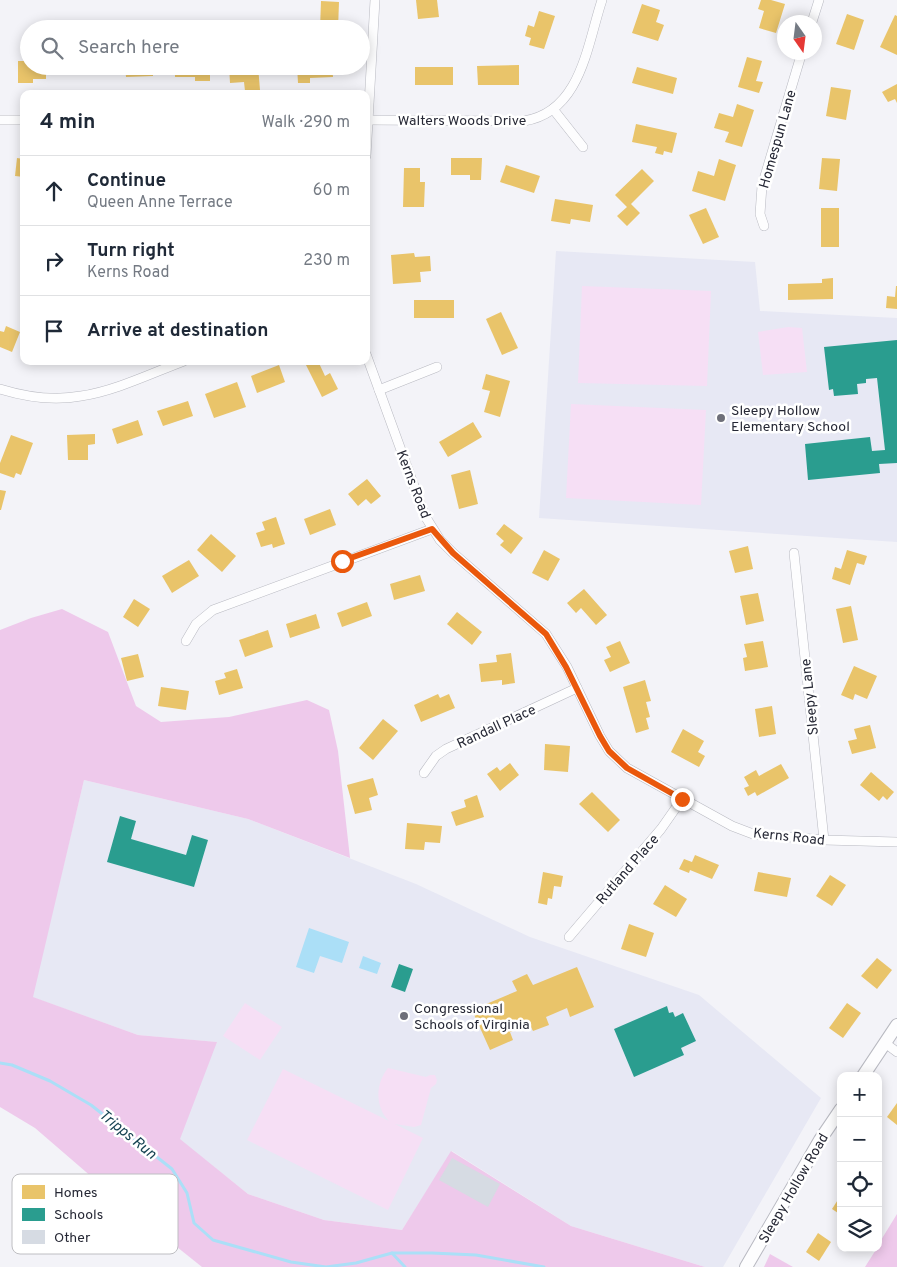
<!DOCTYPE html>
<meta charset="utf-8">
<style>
body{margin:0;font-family:Overpass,sans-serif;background:#f6f6f7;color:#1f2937}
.controls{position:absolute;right:15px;bottom:15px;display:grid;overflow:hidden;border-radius:10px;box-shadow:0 2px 12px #0003}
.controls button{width:45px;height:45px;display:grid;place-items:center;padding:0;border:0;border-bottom:1px solid #e0e1e3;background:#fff;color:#1f2937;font:25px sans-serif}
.compass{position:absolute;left:777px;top:15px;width:45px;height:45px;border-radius:50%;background:#fff;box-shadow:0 2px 12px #0003;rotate:166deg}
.stop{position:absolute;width:15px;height:15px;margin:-11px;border:4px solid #ea580c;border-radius:50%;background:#fff}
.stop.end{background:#ea580c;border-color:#fff;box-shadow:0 1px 5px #0008}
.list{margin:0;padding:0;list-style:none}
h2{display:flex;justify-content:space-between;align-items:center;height:65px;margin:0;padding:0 20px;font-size:21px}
h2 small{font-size:16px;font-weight:400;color:#747a83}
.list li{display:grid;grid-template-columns:32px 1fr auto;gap:15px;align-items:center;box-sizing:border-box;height:70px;padding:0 20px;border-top:1px solid #e0e1e3}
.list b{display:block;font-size:19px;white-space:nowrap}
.list p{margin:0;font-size:16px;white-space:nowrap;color:#747a83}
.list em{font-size:16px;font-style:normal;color:#747a83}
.icon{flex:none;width:28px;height:28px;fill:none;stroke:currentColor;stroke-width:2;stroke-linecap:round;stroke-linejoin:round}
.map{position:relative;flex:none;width:897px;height:1267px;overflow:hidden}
.search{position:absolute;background:#fff;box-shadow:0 2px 12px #0003;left:20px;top:20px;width:350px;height:55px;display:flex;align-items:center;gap:12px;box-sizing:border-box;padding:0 18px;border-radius:28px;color:#747a83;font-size:19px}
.panel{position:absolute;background:#fff;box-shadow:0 2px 12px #0003;left:20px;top:90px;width:350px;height:275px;border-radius:10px}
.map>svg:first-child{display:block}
.built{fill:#e7e8f4}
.green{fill:#f6dff5}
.forest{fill:#eec9eb}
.water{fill:#abdff7}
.homes{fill:#e9c46a}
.schools{fill:#2a9d8f}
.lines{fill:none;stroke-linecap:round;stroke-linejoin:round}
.stream{stroke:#abdff7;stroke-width:3}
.building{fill:#d6dbe3}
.street-casing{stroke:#b8b9c1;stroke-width:10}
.secondary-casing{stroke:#b8b9c1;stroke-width:14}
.street{stroke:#fdfdfe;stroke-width:9}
.secondary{stroke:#fdfdfe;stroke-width:12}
.route{stroke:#ea580c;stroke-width:6}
.poi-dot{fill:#6e6f79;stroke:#fff;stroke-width:2}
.labels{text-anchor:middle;stroke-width:5;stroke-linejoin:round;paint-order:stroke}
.street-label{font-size:14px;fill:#262835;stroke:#fff}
.poi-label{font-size:14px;fill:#262835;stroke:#fff;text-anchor:start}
.water-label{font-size:15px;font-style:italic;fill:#174353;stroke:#fff}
.key{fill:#fff;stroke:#bebec2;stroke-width:1}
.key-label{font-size:14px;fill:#262835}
</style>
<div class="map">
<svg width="897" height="1267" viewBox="0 0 897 1267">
<rect width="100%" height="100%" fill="#f3f3f8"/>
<g class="built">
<polygon points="556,251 755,262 760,311 897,318 897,542 539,518"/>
<polygon points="84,780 248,819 416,884 530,937 699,995 821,1098 723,1267 705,1267 571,1226 452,1151 402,1230 324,1220 248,1194 179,1139 216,1042 138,1035 32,997"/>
</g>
<g class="green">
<polygon points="582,286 711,291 707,386 578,383"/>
<polygon points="788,327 802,328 807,372 763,375 758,332"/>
<polygon points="571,404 706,410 701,505 566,498"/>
<polygon points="245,1003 282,1027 260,1060 223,1036"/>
<path d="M388 1068 426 1077 430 1075H435L437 1080 436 1084 431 1088 421 1125 414 1127 395 1124 423 1138 388 1210 247 1140 283 1069 389 1121C375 1107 375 1084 388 1068Z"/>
</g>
<g class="forest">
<polygon points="62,609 108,632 136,706 161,722 229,717 307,700 329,710 338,751 350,858 248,819 84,780 33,997 138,1035 217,1042 180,1139 248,1194 324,1220 402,1230 451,1151 571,1226 705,1267 202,1267 122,1203 35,1128 0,1107 0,630 31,618"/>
<polygon points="897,1214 897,1267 865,1267 877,1248 878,1248 878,1245"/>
<polygon points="770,1254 793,1267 764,1267"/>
</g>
<g class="water">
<polygon points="309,928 349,942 342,963 320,956 314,973 296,967"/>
<polygon points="363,956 381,963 377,974 359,968"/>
</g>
<g class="homes">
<polygon points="416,0 437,0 439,17 418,19"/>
<polygon points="761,0 771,0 785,4 776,33 759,28 764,11 758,9"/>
<polygon points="321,1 339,2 338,29 320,29"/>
<polygon points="642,4 660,10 656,22 664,25 658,41 632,33"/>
<polygon points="539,11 555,16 544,49 529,45 531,38 525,36 528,25 534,27"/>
<polygon points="847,14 864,20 854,50 836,44"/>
<polygon points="895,15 897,16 897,55 880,47"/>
<polygon points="747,57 762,61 756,81 763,82 759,93 738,87"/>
<polygon points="18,61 29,61 29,66 46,66 46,79 33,79 33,83 18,83"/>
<polygon points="519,65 519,85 478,85 477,66"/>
<polygon points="70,66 103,66 103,71 71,72"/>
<polygon points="125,66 153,66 153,76 126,77"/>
<polygon points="175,66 210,66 210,81 195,81 195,77 175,77"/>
<polygon points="229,66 258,66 260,90 245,91 244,82 230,83"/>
<polygon points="297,66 332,66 333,77 310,78 310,83 298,83"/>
<rect x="415" y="67" width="38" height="18"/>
<polygon points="637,67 677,78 673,94 632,83"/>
<polygon points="897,84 897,103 895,99 888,102 882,92"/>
<polygon points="831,87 851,90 846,120 826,116"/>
<polygon points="737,104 754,110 742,147 725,142 729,132 714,128 719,113 733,117"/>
<polygon points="636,124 677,133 672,153 664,151 663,155 655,153 657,147 632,142"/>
<polygon points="17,158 24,159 24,177 15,176"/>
<polygon points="451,158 482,158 481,180 470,180 470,175 451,175"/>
<polygon points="822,158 840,159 837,191 819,189"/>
<polygon points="719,159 736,165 725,201 692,191 698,171 714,176"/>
<polygon points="506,165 540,176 534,193 500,182"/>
<polygon points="404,168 420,168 420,182 425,182 424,207 403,207"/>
<polygon points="642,169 654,181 631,204 640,213 627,226 617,216 627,207 615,195"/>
<polygon points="555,199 593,205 590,222 571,219 570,224 551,221"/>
<polygon points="706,208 719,237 703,244 689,215"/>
<rect x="821" y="208" width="18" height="39"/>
<polygon points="414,253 415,257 430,256 431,271 420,272 421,282 393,284 391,255"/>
<polygon points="833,278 833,299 788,300 788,284 822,283 822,279"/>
<polygon points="896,286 897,286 897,309 886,308 887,296 895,297"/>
<rect x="414" y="300" width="40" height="18"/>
<polygon points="501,312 518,348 502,355 486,319"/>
<polygon points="6,326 20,332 12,352 0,347 0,331 4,332"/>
<polygon points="304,361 318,361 325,376 330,373 338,389 322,397"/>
<polygon points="279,365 285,382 257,393 251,376"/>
<polygon points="486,374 510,381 500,417 484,412 490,391 482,389"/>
<polygon points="237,382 246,407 214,418 205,394"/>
<polygon points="188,401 193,416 163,426 157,411"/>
<polygon points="138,420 143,435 117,444 112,429"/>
<polygon points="473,422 482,437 448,457 439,442"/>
<polygon points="95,434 95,444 88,445 88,460 68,460 67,435"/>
<polygon points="11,435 33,443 21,475 16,473 14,478 0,473 0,463"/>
<polygon points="470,470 478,504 459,509 451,475"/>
<polygon points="367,479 381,496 371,504 366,499 358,506 348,494"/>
<polygon points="0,490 6,491 1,510 0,510"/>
<polygon points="330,509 336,525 310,535 304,519"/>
<polygon points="276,517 285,544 273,548 272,544 261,547 256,533 265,530 262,522"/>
<polygon points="504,524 523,538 511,554 500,545 504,541 496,534"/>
<polygon points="211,534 236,556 222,572 197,550"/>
<polygon points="748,546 753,569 735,573 729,551"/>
<polygon points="544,550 560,559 548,581 532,573"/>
<polygon points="847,550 867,556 864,565 857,563 850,585 832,579 835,567 841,569"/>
<polygon points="189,560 199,576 172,593 162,576"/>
<polygon points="420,575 425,591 394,600 390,584"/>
<polygon points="584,589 607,615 596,625 581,608 576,613 567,603"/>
<polygon points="758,593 764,621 746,625 740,596"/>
<polygon points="134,599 150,609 138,627 123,617"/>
<polygon points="367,602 372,616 342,627 337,613"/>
<polygon points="851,606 858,640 843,643 836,609"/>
<polygon points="457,612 482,632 472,645 447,624"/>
<polygon points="316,614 320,628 290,638 286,624"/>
<polygon points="268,630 273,647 245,657 239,640"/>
<polygon points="620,641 630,663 610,672 604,660 611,657 606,647"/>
<polygon points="763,641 768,667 745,671 743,658 747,657 744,644"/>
<polygon points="511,653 515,683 502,685 502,680 481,682 479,664 497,662 496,655"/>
<polygon points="138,654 144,677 127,681 121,658"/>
<polygon points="854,666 877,676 867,699 855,694 853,700 841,695"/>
<polygon points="237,669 243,688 219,695 215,681 226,678 224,673"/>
<polygon points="645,680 651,701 646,702 650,717 646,718 649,729 636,733 623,687"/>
<polygon points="161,687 189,691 186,710 158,706"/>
<polygon points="438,694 440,698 449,694 455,708 421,722 414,705"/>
<polygon points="772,706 776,734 759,737 755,709"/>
<polygon points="383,719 398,731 373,760 359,748"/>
<polygon points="870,725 876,748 852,754 848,741 857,739 854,729"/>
<polygon points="683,729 704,741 698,752 705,756 699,767 671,752"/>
<polygon points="545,744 570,746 568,772 544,770"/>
<polygon points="510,763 519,775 500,791 487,774 497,767 500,771"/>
<polygon points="781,764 789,778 757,796 755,792 748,796 744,788 749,786 744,777 756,770 759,776"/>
<polygon points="871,772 894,792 887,800 883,796 879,801 860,785"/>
<polygon points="373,778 378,795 369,798 372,810 355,814 347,785"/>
<polygon points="592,792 620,820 608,832 579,804"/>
<polygon points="477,795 484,817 456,826 451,812 466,807 464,800"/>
<polygon points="407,823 442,826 440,843 425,842 424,850 405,849"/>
<polygon points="695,855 719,865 712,879 690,870 689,873 679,869 684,859 692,862"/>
<polygon points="543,872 563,876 561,887 554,886 552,899 548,898 547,905 538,903"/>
<polygon points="758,872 791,878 787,897 754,891"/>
<polygon points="830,875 846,885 832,906 816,896"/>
<polygon points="665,885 687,899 676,917 653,904"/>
<polygon points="629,924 654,933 646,957 621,949"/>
<polygon points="877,958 892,970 877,989 861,976"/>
<polygon points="577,967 594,1007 570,1017 567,1008 546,1017 549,1025 533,1031 530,1025 510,1032 513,1040 490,1050 472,1010 517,991 512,981 527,974 533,985"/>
<polygon points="847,1003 861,1013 843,1038 829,1028"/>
<polygon points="897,1103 897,1125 887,1117"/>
<polygon points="841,1195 841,1215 832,1209"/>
<polygon points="818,1233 831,1242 819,1261 806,1252"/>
</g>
<g class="schools">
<polygon points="897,340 897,463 879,464 880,473 808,480 805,444 870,437 872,451 885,450 877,378 866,379 866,383 857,384 858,394 834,396 833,389 829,390 824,347"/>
<polygon points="120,816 136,821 131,839 186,855 192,835 208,840 194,887 107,862"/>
<polygon points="399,964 413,969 405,992 391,987"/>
<polygon points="667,1006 669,1013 673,1012 675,1017 683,1013 696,1041 681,1048 684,1055 634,1077 614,1029"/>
</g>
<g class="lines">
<g class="stream">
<polyline points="0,1063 12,1065 50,1081 91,1105 172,1169 187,1193 194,1223 213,1240 291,1262 326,1267 356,1263 392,1253 432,1253 476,1255 544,1267"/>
<polyline points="392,1253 405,1267"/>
</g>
</g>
<polygon class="building" points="452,1158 500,1184 488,1207 439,1180"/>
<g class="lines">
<defs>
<g id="street">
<polyline points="812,22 819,0"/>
<polyline points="553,109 583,147"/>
<polyline points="0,120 24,120"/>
<path d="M366 120 524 121C581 112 587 45 602 0"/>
<polyline points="366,156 375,0"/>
<polyline points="764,226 760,214 762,186 802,52"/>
<polyline points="366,354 425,516 440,540 453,553 546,634 567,667 600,736 609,751 627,768 732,826 753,834 824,840 897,842"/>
<path d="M0 389C26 397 54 401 81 396 115 391 152 373 184 361"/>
<polyline points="379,390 437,367"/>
<polyline points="794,553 824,840"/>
<polyline points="186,641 196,624 213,610 432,529"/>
<polyline points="424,773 436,756 446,749 577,688"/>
<polyline points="569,937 661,829 682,799"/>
<polyline points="885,1043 897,1052"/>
</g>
<g id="secondary">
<polyline points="863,1076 897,1025"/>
<polyline points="746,1267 820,1140 841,1109"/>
</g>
</defs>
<use href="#street" class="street-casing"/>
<use href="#secondary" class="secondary-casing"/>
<use href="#street" class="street"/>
<use href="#secondary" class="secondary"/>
</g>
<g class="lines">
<polyline class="route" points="342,561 432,529 453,553 546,634 566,667 600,736 609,751 627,768 682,799"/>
</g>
<g class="poi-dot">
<circle cx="721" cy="418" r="5"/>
<circle cx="404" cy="1016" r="5"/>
</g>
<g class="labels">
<g class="street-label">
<text x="462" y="125">Walters Woods Drive</text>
<text transform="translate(777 139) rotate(-74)" y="5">Homespun Lane</text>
<text transform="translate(414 484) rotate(69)" y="5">Kerns Road</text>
<text transform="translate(809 697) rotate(-96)" y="5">Sleepy Lane</text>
<text transform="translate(496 726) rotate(-25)" y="5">Randall Place</text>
<text transform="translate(789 836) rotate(6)" y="5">Kerns Road</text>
<text transform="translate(627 869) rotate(-49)" y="5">Rutland Place</text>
<text transform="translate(793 1188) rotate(-60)" y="5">Sleepy Hollow Road</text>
</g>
<g class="poi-label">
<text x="731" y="415">Sleepy Hollow<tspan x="731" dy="16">Elementary School</tspan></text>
<text x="414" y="1013">Congressional<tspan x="414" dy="16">Schools of Virginia</tspan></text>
</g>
<g class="water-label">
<text transform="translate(128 1134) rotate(39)" y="5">Tripps Run</text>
</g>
</g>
<rect x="12" y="1174" width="166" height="80" rx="8" class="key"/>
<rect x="22" y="1185" width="23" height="14" fill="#e9c46a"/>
<rect x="22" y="1208" width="23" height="13" fill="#2a9d8f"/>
<rect x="22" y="1230" width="23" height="14" fill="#d6dbe3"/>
<g class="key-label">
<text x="54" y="1197">Homes</text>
<text x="54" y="1219">Schools</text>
<text x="54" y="1242">Other</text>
</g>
</svg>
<div class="controls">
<button>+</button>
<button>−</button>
<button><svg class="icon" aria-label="locate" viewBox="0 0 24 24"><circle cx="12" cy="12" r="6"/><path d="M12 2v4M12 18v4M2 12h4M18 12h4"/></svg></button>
<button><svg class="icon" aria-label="layers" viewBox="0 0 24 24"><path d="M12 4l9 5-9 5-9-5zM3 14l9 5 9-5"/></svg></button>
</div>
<svg class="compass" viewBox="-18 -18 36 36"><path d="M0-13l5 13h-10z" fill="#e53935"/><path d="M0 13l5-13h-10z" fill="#747a83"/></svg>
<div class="stop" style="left:342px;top:561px"></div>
<div class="stop end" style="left:682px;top:799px"></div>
<div class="search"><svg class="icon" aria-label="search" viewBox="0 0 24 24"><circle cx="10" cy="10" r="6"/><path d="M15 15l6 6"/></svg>Search here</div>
<section class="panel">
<h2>4 min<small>Walk · 290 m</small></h2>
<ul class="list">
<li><svg class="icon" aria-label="ahead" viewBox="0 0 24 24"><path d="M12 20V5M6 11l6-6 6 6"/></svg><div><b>Continue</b><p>Queen Anne Terrace</p></div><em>60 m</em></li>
<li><svg class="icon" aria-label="right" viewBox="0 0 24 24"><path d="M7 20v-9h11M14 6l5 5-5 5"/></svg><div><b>Turn right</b><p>Kerns Road</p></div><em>230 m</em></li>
<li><svg class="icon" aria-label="arrive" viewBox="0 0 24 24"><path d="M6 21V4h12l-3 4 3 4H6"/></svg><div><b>Arrive at destination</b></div></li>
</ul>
</section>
</div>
